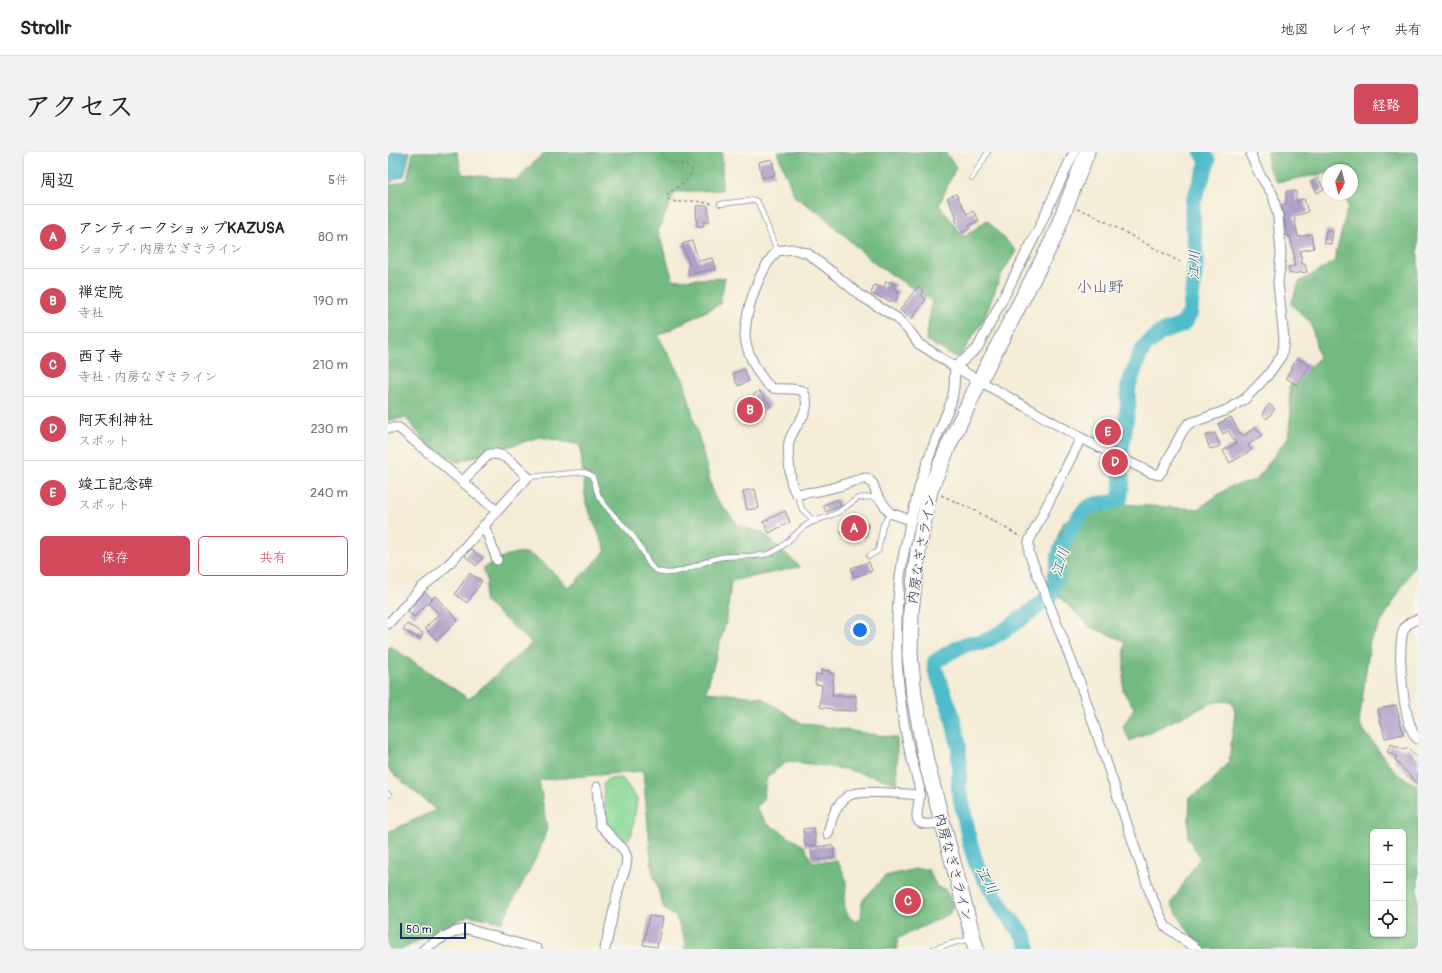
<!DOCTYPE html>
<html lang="ja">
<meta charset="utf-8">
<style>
body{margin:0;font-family:Pangolin,"Klee One",sans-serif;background:#f2f2f2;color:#222}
.controls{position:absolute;right:12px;bottom:12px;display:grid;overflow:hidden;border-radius:6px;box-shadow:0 1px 3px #0004}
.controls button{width:36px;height:36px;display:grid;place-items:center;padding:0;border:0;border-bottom:1px solid #e0e0e0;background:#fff;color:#222;font:20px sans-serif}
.compass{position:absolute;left:934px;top:12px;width:36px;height:36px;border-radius:50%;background:#fff;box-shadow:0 1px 3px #0004;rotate:187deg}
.scale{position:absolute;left:12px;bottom:10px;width:66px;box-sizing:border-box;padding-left:4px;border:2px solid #1b2f5e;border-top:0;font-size:11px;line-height:14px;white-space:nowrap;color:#1b2f5e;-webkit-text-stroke:3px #fbf7ec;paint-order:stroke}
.you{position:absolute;left:472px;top:478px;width:14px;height:14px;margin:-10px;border:3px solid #fff;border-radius:50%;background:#1a73e8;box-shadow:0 0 0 6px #1a73e833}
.badge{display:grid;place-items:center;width:26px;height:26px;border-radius:50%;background:#d1495b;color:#fff;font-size:13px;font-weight:700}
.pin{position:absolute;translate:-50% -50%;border:2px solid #fff;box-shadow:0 1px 4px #0006}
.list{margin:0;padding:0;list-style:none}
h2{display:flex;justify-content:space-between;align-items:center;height:52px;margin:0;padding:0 16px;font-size:17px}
h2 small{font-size:13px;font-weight:400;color:#767676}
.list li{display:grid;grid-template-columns:26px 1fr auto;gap:12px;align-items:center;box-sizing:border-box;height:64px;padding:0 16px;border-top:1px solid #e0e0e0}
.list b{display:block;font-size:15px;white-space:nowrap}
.list p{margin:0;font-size:13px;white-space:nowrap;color:#767676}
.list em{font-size:13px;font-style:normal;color:#767676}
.actions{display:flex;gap:8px;padding:12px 16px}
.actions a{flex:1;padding:9px 0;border:1px solid #d1495b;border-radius:6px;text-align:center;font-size:14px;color:#d1495b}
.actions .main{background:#d1495b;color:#fff}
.icon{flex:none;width:22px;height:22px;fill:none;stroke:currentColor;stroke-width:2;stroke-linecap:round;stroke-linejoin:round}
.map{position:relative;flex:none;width:1030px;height:797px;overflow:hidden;border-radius:6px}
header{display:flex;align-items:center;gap:24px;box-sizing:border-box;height:56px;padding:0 20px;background:#fff;border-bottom:1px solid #e0e0e0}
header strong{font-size:19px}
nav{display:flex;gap:22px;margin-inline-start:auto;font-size:14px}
.intro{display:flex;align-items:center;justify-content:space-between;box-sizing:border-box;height:96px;padding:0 24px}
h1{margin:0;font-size:28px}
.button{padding:10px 18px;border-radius:6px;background:#d1495b;color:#fff;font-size:14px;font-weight:700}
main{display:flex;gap:24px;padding:0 24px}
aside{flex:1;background:#fff;border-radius:6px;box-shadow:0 1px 3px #0004}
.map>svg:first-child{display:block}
.green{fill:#8dda97;stroke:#54847a}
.forest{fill:#72ba80;stroke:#46746f;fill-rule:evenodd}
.water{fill:#4fbcca;stroke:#357694}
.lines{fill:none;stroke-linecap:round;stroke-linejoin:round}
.river{stroke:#4fbcca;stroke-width:16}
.building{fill:#b1a0c9}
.service-casing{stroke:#888e9a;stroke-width:6}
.minor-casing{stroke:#888e9a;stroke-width:11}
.trunk-casing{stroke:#888e9a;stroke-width:17}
.path{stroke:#888e9a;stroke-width:1.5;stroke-dasharray:3 3;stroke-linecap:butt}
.service{stroke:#fff;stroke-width:4.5}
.minor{stroke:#fff;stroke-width:9}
.trunk{stroke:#fff;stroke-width:15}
.labels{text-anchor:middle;stroke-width:3;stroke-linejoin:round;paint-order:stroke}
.street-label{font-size:14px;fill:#1b2f5e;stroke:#fbf7ec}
.water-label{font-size:15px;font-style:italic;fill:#2b597e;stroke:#fbf7ec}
.quarter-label{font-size:16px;fill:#505783;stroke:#fbf7ec}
</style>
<header>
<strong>Strollr</strong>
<nav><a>地図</a><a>レイヤ</a><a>共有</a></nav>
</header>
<div class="intro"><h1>アクセス</h1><a class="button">経路</a></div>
<main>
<aside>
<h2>周辺<small>5件</small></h2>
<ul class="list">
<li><span class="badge">A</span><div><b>アンティークショップKAZUSA</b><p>ショップ · 内房なぎさライン</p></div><em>80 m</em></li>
<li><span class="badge">B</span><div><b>禅定院</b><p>寺社</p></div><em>190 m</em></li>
<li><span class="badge">C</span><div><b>西了寺</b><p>寺社 · 内房なぎさライン</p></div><em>210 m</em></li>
<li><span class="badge">D</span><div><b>阿天利神社</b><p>スポット</p></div><em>230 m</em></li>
<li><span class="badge">E</span><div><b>竣工記念碑</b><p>スポット</p></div><em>240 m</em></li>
</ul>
<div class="actions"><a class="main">保存</a><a>共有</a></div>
</aside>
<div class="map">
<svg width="1030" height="797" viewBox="0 0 1030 797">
<rect width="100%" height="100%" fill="#fbf7ec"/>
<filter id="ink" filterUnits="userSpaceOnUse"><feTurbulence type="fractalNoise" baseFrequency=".025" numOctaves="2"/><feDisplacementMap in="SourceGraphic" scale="8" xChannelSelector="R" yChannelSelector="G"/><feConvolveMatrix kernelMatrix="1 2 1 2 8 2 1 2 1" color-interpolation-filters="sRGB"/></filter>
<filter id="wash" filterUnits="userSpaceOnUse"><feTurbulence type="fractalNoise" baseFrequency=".012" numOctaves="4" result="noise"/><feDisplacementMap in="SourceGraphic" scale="16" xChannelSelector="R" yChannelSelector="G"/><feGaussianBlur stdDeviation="0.9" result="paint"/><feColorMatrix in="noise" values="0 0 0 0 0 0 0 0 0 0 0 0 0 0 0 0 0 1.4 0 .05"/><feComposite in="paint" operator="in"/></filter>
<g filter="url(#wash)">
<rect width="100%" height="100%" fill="#f4ecd6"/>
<polygon class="green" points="234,626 249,647 244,682 237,691 219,674 215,632 220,627"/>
<g class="forest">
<path d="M25 0H69L74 22 129 28 146 10 158 0H334V38L287 40 270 79 285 128 337 126 332 152 270 184 296 229 326 344 351 374 374 380 412 415 343 429 339 466 318 540 373 545 413 571 509 586V631L457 617 400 609 379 625 375 647 368 656 380 673 391 678 402 686 416 694 424 710 449 709C452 715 458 723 458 730 459 747 450 758 468 770L473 766 474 749 497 724 527 717H540L549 735 557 737 565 753 561 762 509 787 510 797H296L298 791 288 765 276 757 264 717 255 619 151 628 159 676 151 700 114 770 81 763 15 797H0V680L48 658 0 617V498L2 494 81 547 144 491 96 449 99 428 95 416C107 409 122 399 136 401 149 402 171 426 181 436L218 399 198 352 192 293 152 285 69 310 40 293 18 266 0 268V34L19 28Z"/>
<polygon points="389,0 557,0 568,15 551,53 576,85 599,68 628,99 613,123 595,169 570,207 538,188 544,149 486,111 433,62 407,45"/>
<path d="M880 0H1030V396L1028 411 982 489 971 572 1008 621 1030 634V797H817L806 788 783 752 812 705 800 686 802 645 821 633 841 609 847 560 844 549 826 550 742 589 735 575 746 556 735 539 737 489 702 475 673 446 660 424 664 402 674 372 700 350 810 357 841 335 868 328 900 285 903 260 901 235 931 206 923 171 903 152 911 130 946 110 960 54 956 42H964V18H940V21L889 30 879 13ZM985 680H1015V782H985Z"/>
</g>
<polygon class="water" points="0,0 22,0 16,24 8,27 0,31"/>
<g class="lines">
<path class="river" d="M640 797 637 785 616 759 589 714 582 691 571 638V595L564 563 547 517V510C557 503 571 494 583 491 587 491 591 492 595 490 606 487 655 452 662 443 669 434 669 412 672 401 673 393 692 362 698 357 711 347 722 355 732 347L734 332 732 308 740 253V236L751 204 757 194 772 181 794 173 802 162 808 106 804 61 805 50 820 9 814 0"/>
</g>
<g id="blocks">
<g class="building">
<polygon points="384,7 387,23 374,26 371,10"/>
<polygon points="930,26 936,37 929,41 923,30"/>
<polygon points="898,39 908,39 908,49 916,47 920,60 906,64 910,85 923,82 926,96 912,99 914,112 917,112 919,120 902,122 900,115 907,114 905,107 907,107 902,84 900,85 893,53 898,52"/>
<polygon points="568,42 579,62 585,59 591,68 581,74 582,76 575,81 567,67 569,66 559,46"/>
<polygon points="308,54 320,54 321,70 315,70 316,74 309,74"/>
<polygon points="938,78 945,79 943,92 936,91"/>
<polygon points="304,89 311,109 324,106 327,117 301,122 300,115 302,114 294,92"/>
<polygon points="498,129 508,132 506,137 511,139 507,151 483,142 486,133 496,136"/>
<polygon points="530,134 536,139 533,143 538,147 523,167 512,158"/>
<polygon points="909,206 922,213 909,233 898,226"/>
<polygon points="356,217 361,229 350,234 345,222"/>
<polygon points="371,239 383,254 377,259 375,257 358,270 349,258 366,245 365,243"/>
<polygon points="881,252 887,257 879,267 875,263 875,260"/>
<polygon points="843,265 852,282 853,281 855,284 868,275 874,283 860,293 864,298 842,311 835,299 848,291 840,279 835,282 830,272"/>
<polygon points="827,281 832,294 822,297 817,284"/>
<polygon points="367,337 371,356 359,358 355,339"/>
<polygon points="450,347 453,354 438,360 435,353"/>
<polygon points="397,359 402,370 381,381 375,370"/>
<polygon points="455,368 480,372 478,385 453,381"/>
<polygon points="83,397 95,406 88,414 77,404"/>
<polygon points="481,410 484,419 466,425 463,416"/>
<polygon points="81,421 94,429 79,451 67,442"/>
<polygon points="37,440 44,447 26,465 20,459"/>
<polygon points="47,444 70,468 49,488 37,476 51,462 40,451"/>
<polygon points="19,472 35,481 32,487 15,478"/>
<polygon points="433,518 442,519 441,521 446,522 444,544 468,544 468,559 444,558 444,557 432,555 434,533 427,532 428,522 433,523"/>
<polygon points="1008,553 1015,582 997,586 990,557"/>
<polygon points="1003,592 1016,598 1020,596 1030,607 1030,632 1007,608 1008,604 999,600"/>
<polygon points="426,676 428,693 417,694 415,677"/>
<polygon points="445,693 446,706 424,708 423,695"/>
<polygon points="513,741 528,743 526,757 512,755"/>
<polygon points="261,764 275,766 269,795 255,793"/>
</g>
</g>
</g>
<g filter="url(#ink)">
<use href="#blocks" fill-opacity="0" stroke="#888e9a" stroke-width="1"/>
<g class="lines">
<defs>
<g id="service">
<polyline points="584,26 600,0"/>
<polyline points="332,52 366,48 370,50 389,99"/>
<path d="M140 325 195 320C198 321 201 321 203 323 208 329 207 339 212 346 223 365 244 377 254 398 259 407 261 417 273 420 289 425 316 408 334 405 348 403 370 406 383 401 401 394 410 373 430 368"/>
<polyline points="409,342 414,357 425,368 430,368 449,361 470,346 484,345 490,347"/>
<polyline points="481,404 490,399 495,373 502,361"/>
<polyline points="0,642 1,643"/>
<polyline points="545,797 569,790 584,787"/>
</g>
<g id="minor">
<polyline points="0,276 11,276 109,359"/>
<polyline points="693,286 641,389 641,401 692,531 761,738 777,774 809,797"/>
<path d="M523 368 502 361 489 343 485 332 479 326C466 328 456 333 444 336 433 339 420 341 409 342 403 335 403 328 402 319 401 310 399 299 401 290 405 272 427 260 415 239 404 235 391 238 384 236 378 233 374 225 370 220 364 209 357 195 357 183 358 156 371 118 389 99L404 97 419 101 444 120 473 144 509 166 524 182 531 192 539 197 567 215 693 286 763 321 771 323 774 319 794 280 800 272 839 258 857 247 880 223 894 203 896 187 890 131 893 102 890 65 885 43 872 23 863 4 864 0"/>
<polyline points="96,373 109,408"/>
<path d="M1030 467C1024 469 1019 471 1016 477 1008 494 1015 576 1030 587"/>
<path d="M0 472 34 435 53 420 74 398 140 325C129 316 115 297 100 303L74 330"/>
<polyline points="209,635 212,673 236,698 239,706 238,714 231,735 217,797"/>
<path d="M554 670C513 680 536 654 531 634 527 618 522 603 519 587 508 534 506 478 512 425 516 394 524 363 532 333 538 312 546 291 555 270 558 261 564 252 565 242 567 234 566 224 567 215L577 207 590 195 649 80 686 0"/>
<path d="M440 682C443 668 447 653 460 644 469 637 518 642 531 643"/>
<path d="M36 797C50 788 63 779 80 777L149 797"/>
</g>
<polyline id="trunk" points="588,797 538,609 526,543 522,502 523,459 530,399 542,338 560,295 592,228 665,88 699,0"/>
</defs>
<use href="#service" class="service-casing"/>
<use href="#minor" class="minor-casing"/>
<use href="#trunk" class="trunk-casing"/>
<g class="path">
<path d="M274 0 278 9 298 13 304 18C302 29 289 36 280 41V47L288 50 305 49 326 52"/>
<polyline points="689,57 701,61 792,110"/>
<polyline points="553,343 588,359 633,385"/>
</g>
<use href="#service" class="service"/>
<use href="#minor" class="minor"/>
<use href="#trunk" class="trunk"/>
</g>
</g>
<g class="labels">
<g class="street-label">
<text transform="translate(533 397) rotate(-80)" y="5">内房なぎさライン</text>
<text transform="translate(566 715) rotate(75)" y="5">内房なぎさライン</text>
</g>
<g class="water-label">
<text transform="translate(806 113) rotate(-87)" y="5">江川</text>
<text transform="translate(672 410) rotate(-73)" y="5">江川</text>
<text transform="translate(599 728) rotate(62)" y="5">江川</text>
</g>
<g class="quarter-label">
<text x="712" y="140">小山野</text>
</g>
</g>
</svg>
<div class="controls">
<button>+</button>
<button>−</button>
<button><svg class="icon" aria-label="locate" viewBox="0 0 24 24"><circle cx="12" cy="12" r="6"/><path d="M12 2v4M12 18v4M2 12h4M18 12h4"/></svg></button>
</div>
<svg class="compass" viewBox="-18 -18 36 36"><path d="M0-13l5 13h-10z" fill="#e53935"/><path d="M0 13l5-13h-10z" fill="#767676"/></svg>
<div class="scale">50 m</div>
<div class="you"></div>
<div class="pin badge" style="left:466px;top:376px">A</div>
<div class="pin badge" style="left:362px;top:258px">B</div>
<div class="pin badge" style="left:520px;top:749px">C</div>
<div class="pin badge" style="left:727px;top:310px">D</div>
<div class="pin badge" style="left:720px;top:280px">E</div>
</div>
</main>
